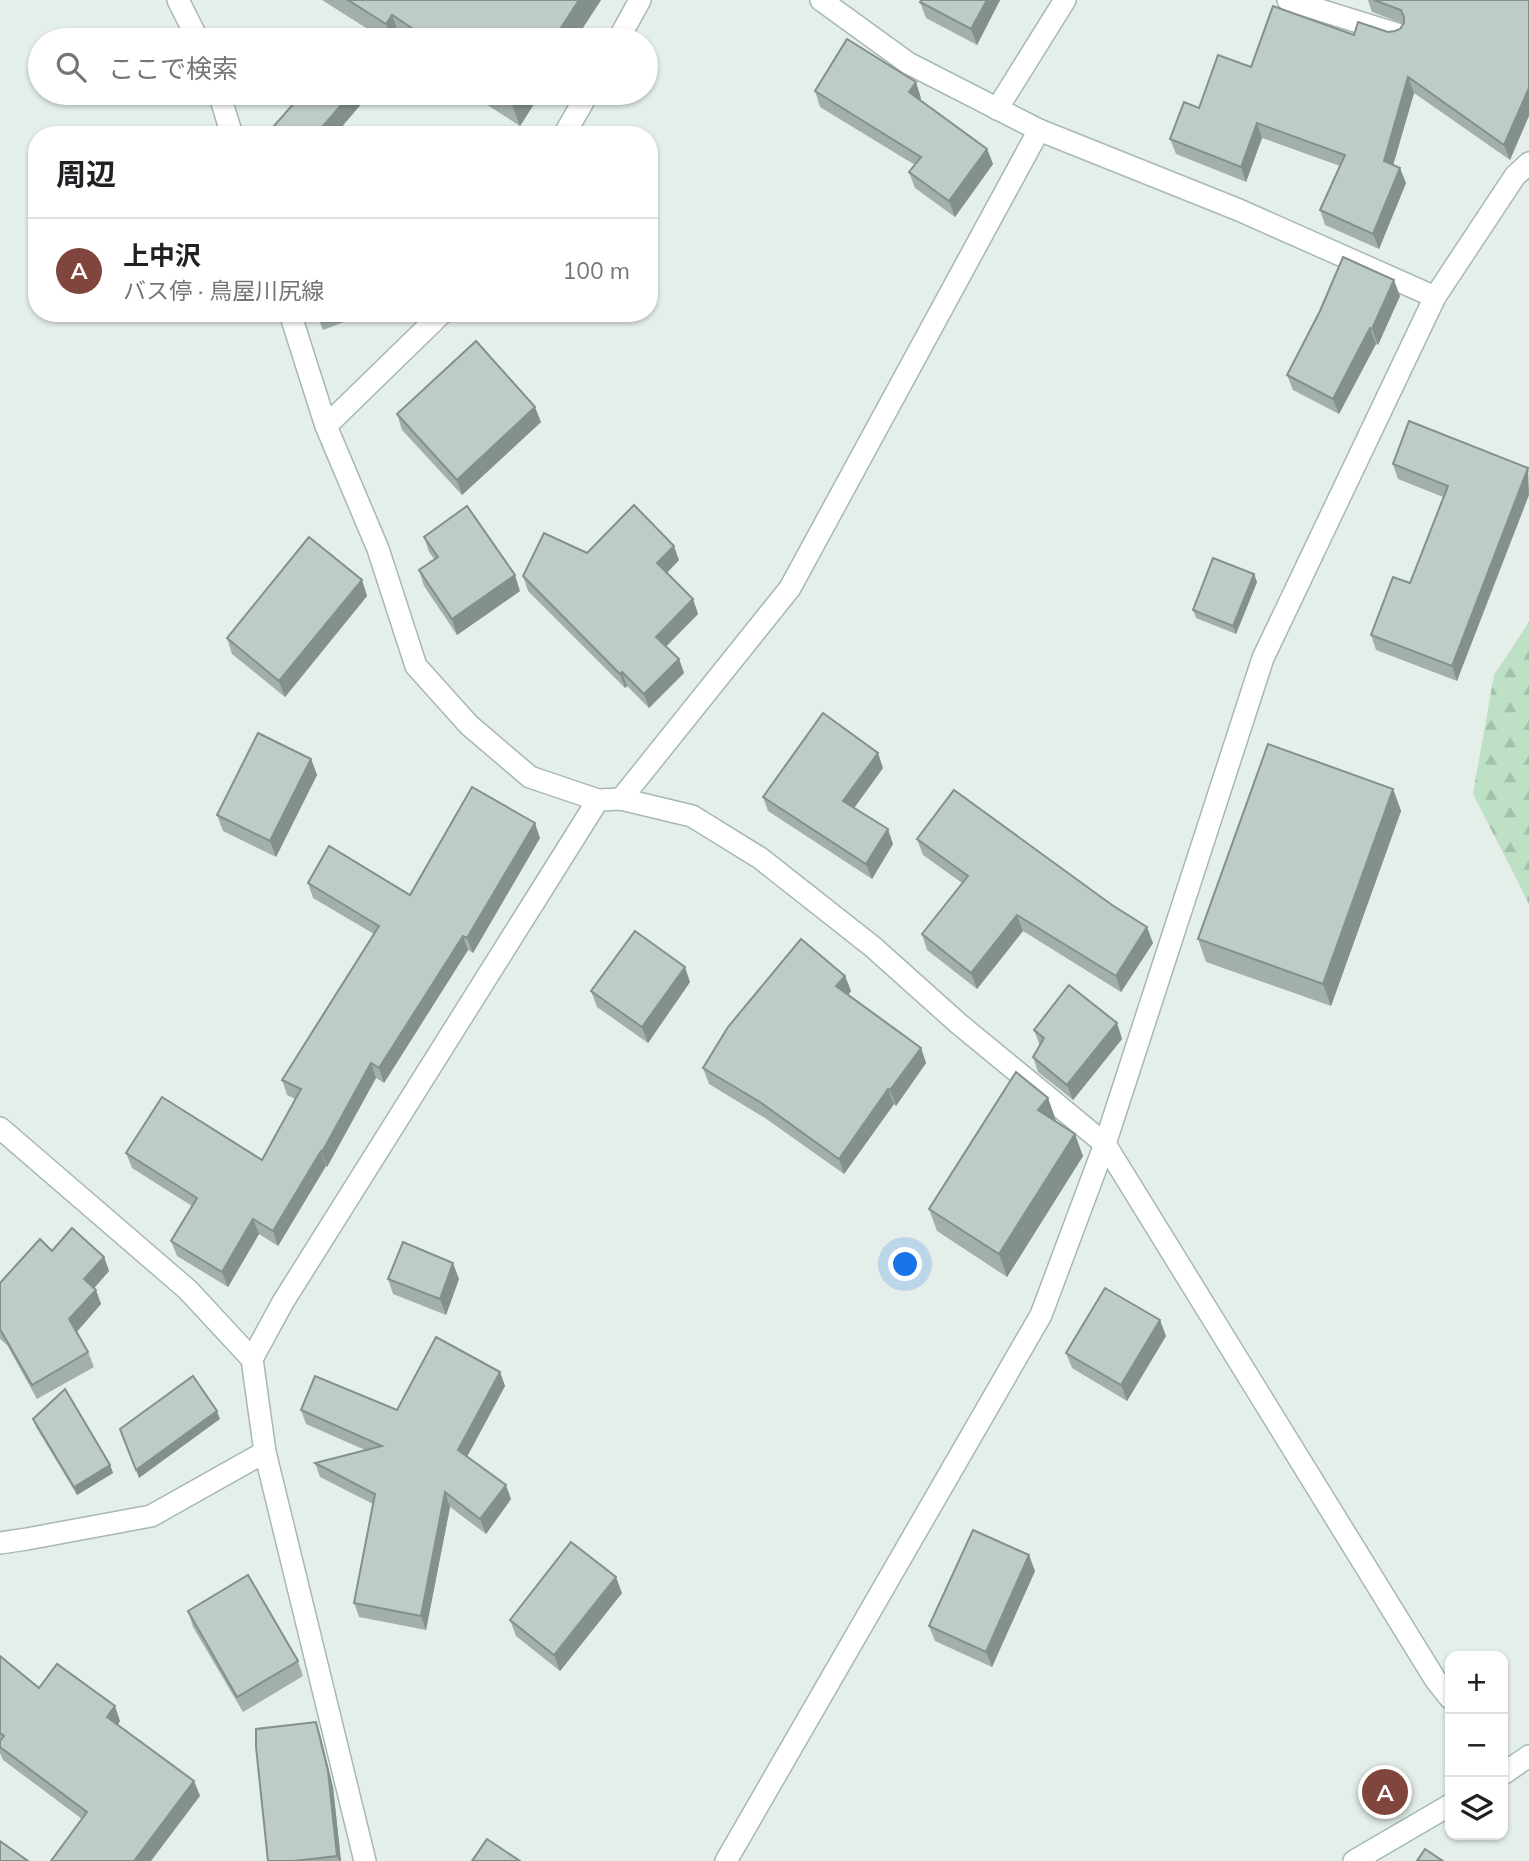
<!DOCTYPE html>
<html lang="ja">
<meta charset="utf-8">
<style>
body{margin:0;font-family:Mulish,"Noto Sans JP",sans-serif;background:#f6f6f6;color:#202124}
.controls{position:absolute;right:21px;bottom:21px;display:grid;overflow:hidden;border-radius:14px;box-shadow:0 2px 5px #0004}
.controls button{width:63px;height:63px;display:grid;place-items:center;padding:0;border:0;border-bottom:2px solid #e0e0e0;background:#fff;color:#202124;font:35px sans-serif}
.you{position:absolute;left:906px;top:1265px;width:24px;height:24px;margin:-18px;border:5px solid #fff;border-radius:50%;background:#1a73e8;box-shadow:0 0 0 10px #1a73e833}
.badge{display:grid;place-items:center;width:46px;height:46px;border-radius:50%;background:#80463e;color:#fff;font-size:23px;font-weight:700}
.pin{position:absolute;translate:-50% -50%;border:4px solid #fff;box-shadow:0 2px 7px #0006}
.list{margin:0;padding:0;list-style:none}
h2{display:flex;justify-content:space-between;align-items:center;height:91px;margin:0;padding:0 28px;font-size:30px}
h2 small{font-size:23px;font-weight:400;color:#757577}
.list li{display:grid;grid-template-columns:46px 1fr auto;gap:21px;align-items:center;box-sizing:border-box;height:105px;padding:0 28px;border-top:2px solid #e0e0e0}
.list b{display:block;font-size:26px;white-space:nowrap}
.list p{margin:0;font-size:23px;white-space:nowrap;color:#757577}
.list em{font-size:23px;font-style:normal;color:#757577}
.icon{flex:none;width:38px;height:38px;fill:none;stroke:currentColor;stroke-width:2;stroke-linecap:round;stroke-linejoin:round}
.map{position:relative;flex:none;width:1529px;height:1861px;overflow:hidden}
.search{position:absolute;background:#fff;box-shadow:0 2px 5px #0004;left:28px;top:28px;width:630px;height:77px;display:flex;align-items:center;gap:18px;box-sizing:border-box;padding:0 24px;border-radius:38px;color:#757577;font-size:26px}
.panel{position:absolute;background:#fff;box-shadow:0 2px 5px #0004;left:28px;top:126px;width:630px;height:196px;border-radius:28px}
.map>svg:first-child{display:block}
.forest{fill:url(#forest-firs)}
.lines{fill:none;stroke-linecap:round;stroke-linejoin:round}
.service-casing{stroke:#a7b8b1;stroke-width:24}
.minor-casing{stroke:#a7b8b1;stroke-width:24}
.secondary-casing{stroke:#a3bbb0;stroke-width:24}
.service{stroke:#fff;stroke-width:21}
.minor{stroke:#fff;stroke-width:21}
.secondary{stroke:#fff;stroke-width:21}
.wall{fill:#a3b0a9}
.shaded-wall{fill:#84908a}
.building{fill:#bdcdc5;stroke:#84908a;stroke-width:2}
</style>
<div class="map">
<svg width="1529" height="1861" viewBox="0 0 1529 1861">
<defs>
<pattern id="forest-firs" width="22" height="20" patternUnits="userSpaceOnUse" patternTransform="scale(1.75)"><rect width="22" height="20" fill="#bee0c4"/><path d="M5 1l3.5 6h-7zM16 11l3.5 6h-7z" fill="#a3c1a9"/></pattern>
</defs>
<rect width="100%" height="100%" fill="#e5efea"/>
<polygon class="forest" points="1529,622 1529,904 1473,794 1494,675"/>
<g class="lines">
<defs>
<g id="service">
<polyline points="1288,0 1397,34"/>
<polyline points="997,109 1065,0"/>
</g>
<g id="minor">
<polyline points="178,0 198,40"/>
<polyline points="618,40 640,0"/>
<polyline points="219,93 232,135"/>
<polyline points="564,135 588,93"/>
<polyline points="1435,297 1515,176 1529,163"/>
<polyline points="290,313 326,426 378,549 416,666 469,725 530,777 598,800 621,799 692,816 760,858 873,947 959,1024 1105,1144 1435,1679 1450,1698"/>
<polyline points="326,426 442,313"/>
<polyline points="621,799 790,588 1039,130"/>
<polyline points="0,1128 188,1290 252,1359 265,1452 365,1861"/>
<polyline points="252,1359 283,1302 598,800"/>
<polyline points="0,1543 27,1539 151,1516 265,1452"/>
<polyline points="726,1861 1041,1315 1105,1144 1263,658 1435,297 1239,210 1039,130 908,63 821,0"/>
</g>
<g id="secondary">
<polyline points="1503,1774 1529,1756"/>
<polyline points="1354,1861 1450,1805"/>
</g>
</defs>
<use href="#service" class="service-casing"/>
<use href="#minor" class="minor-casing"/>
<use href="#secondary" class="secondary-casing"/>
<use href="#service" class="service"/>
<use href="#minor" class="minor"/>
<use href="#secondary" class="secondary"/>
</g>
<g class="wall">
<polygon points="322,0 601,0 575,40 405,40 400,37 398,40 385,40"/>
<polygon points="921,0 1000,0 977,45 926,18 920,2"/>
<polygon points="1368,0 1529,0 1510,160 1414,93 1393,165 1406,183 1379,249 1325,225 1320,210 1340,166 1262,138 1246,182 1176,154 1170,139 1199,108 1251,67 1354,35 1395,31 1400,29 1404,24 1372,12"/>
<polygon points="815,91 921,98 920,100 987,149 993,164 955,217 915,188 909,172 915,165 820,107"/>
<polygon points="470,93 541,93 520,126 470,94"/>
<polygon points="1400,296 1378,345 1376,344 1339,414 1293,390 1287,375"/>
<polygon points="316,313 367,313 323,330"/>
<polygon points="397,414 541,422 462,495 402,430"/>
<polygon points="1393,464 1529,470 1457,681 1376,650 1371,635 1410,583 1443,497 1398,479"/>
<polygon points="424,537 520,591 457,635 424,586 419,570 435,560 429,552"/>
<polygon points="587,553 679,560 667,573 693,599 698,614 666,647 679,659 684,673 649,708 627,686 625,688 528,591 523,576"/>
<polygon points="1254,574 1257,582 1236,634 1196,618 1193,610"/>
<polygon points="362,580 367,596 285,697 232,654 227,638"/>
<polygon points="311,759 317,775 276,857 223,831 217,815"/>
<polygon points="883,768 854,808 893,844 872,879 768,811 763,797"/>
<polygon points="1393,789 1401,811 1331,1006 1206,962 1198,939"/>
<polygon points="540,838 473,953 468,950 384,1083 376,1078 327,1167 326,1166 278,1246 259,1234 228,1287 177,1256 171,1241 192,1206 132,1168 126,1153 262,1160 295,1099 287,1095 282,1080 374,934 313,898 308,883 410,895"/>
<polygon points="917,839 1153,943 1121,992 1023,931 977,989 927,950 922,934 962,883 923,855"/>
<polygon points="845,976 851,991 848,995 921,1048 926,1063 896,1106 894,1104 844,1174 765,1118 709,1084 703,1068"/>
<polygon points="690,982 648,1043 597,1007 591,991"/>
<polygon points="1117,1023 1122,1039 1073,1100 1038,1072 1033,1057 1040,1046 1034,1030"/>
<polygon points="1048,1098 1056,1121 1083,1156 1007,1277 937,1231 929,1209"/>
<polygon points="52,1251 104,1257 109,1271 94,1288 101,1304 77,1331 88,1352 94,1367 37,1399 7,1345 0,1339 0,1283"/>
<polygon points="388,1279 459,1279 446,1315 393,1294"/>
<polygon points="1166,1336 1127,1401 1072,1368 1066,1353"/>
<polygon points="500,1372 505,1386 467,1457 511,1499 486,1534 450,1507 426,1630 359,1617 354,1603 373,1504 320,1477 315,1463 365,1450 306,1424 301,1410 397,1410"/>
<polygon points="33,1419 110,1465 113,1473 77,1495 36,1427"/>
<polygon points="1035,1571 992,1667 935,1641 929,1626"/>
<polygon points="622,1593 560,1671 516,1636 510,1620"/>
<polygon points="188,1611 298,1661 303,1676 243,1712 193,1627"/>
<polygon points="0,1656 39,1688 120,1721 118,1725 194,1781 200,1796 82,1819 3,1760 0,1753"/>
<polygon points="316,1722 321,1738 333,1787 341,1861 268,1861"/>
</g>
<g class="shaded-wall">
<polygon points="579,0 601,0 575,40 553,40"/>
<polygon points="987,0 1000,0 977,45 971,29"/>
<polygon points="392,15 400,37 398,40 392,40 386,24"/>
<polygon points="1408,77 1414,93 1390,176 1384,161"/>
<polygon points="916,82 921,98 915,108 909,92"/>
<polygon points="1529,88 1529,116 1510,160 1504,145"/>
<polygon points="352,93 359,93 363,102 335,135 315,135"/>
<polygon points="520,93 541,93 520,126 512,104"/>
<polygon points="1257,123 1262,138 1246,182 1241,167"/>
<polygon points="987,149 993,164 955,217 949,201"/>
<polygon points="1400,168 1406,183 1379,249 1373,234"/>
<polygon points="1394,280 1400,296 1378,345 1372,329"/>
<polygon points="1370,328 1376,344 1339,414 1333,399"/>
<polygon points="535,407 541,422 462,495 457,480"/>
<polygon points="1528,468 1529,495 1457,681 1452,666"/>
<polygon points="674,546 679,560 662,578 657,563"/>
<polygon points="1254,574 1257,582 1236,634 1233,626"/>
<polygon points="515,575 520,591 457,635 452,619"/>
<polygon points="362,580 367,596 285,697 279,681"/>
<polygon points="693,599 698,614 661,651 656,637"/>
<polygon points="679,659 684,673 649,708 644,694"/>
<polygon points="622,672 627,686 625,688 620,674"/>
<polygon points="878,753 883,768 849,815 843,801"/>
<polygon points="311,759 317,775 276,857 270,841"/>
<polygon points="1393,789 1401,811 1331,1006 1323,984"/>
<polygon points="535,823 540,838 473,953 467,938"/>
<polygon points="888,829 893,844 872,879 866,864"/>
<polygon points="1017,915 1023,931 977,989 971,973"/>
<polygon points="1147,927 1153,943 1121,992 1116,976"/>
<polygon points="463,936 468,950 384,1083 379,1068"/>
<polygon points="685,967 690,982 648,1043 642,1027"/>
<polygon points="845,976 851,991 842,1002 836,986"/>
<polygon points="1117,1023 1122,1039 1073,1100 1067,1085"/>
<polygon points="921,1048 926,1063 896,1106 890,1090"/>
<polygon points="371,1063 376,1078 327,1167 322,1152"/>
<polygon points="888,1089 894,1104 844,1174 839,1159"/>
<polygon points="1048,1098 1056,1121 1046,1133 1038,1110"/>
<polygon points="1075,1134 1083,1156 1007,1277 999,1254"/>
<polygon points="321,1151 326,1166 278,1246 273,1231"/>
<polygon points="253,1219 259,1234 228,1287 222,1272"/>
<polygon points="104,1257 109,1271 89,1294 84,1279"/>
<polygon points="453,1263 459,1279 446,1315 440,1299"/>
<polygon points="96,1290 101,1304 75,1334 69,1319"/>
<polygon points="1160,1320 1166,1336 1127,1401 1121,1385"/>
<polygon points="500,1372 505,1386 463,1464 458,1450"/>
<polygon points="217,1411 220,1419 139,1478 136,1470"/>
<polygon points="110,1465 113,1473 77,1495 74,1487"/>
<polygon points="506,1485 511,1499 486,1534 480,1519"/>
<polygon points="445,1492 450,1507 426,1630 421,1616"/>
<polygon points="1029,1555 1035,1571 992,1667 986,1652"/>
<polygon points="616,1577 622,1593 560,1671 554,1655"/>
<polygon points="115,1706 120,1721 113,1732 107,1717"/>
<polygon points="316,1722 321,1738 333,1787 341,1861 339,1861 337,1856"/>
<polygon points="194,1781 200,1796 151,1861 134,1861"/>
</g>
<g class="building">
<polygon points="348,0 579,0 553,40 430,40 392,15 386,24"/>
<polygon points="921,0 987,0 971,29 920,2"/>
<polygon points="1374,0 1529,0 1529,88 1504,145 1408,77 1384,161 1400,168 1373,234 1320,210 1345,155 1257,123 1241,167 1170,139 1184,102 1199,108 1218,55 1251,67 1273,6 1354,35 1358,22 1388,32 1395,31 1400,29 1404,23 1404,17 1401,10"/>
<polygon points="847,39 916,82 909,92 987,149 949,201 909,172 921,157 815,91"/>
<polygon points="303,93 352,93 315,135 266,135"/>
<polygon points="494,93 520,93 512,104"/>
<polygon points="1343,257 1394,280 1372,329 1370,328 1333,399 1287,375 1320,311"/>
<polygon points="476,341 535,407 457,480 397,414"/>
<polygon points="1409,421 1528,468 1452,666 1371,635 1393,577 1410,583 1448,486 1393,464"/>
<polygon points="634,505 674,546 657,563 693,599 656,637 679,659 644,694 622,672 620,674 523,576 544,533 587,553"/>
<polygon points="467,506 515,575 452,619 419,570 438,557 424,537"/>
<polygon points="309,537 362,580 279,681 227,638"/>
<polygon points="1213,558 1254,574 1233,626 1193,610"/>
<polygon points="823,713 878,753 843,801 888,829 866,864 763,797"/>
<polygon points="258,733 311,759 270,841 217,815"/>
<polygon points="1268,744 1393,789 1323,984 1198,939"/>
<polygon points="472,787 535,823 467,938 463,936 379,1068 371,1063 322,1152 321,1151 273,1231 253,1219 222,1272 171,1241 197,1198 126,1153 162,1097 262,1160 301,1089 282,1080 379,926 308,883 329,846 410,895"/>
<polygon points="954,790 1112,905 1147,927 1116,976 1017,915 971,973 922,934 968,876 917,839"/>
<polygon points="635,931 685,967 642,1027 591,991"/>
<polygon points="801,939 845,976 836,986 921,1048 890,1090 888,1089 839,1159 760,1102 703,1068 728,1027"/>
<polygon points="1069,985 1117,1023 1067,1085 1033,1057 1044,1038 1034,1030"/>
<polygon points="1016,1072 1048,1098 1038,1110 1075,1134 999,1254 929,1209"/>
<polygon points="72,1228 104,1257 84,1279 96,1290 69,1319 88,1352 32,1385 0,1329 0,1283 40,1239 52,1251"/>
<polygon points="403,1242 453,1263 440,1299 388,1279"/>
<polygon points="1105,1288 1160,1320 1121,1385 1066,1353"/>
<polygon points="436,1337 500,1372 458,1450 506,1485 480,1519 445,1492 421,1616 354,1603 375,1494 315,1463 382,1446 301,1410 315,1376 397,1410"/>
<polygon points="193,1376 217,1411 136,1470 120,1429"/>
<polygon points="65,1389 110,1465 74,1487 33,1419"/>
<polygon points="973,1530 1029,1555 986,1652 929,1626"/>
<polygon points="571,1542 616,1577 554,1655 510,1620"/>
<polygon points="248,1575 298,1661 237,1697 188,1611"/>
<polygon points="0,1656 39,1688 57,1664 115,1706 107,1717 194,1781 134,1861 51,1861 87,1812 0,1747 0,1741 4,1736 0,1733"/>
<polygon points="316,1722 328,1771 337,1856 294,1861 268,1861 256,1747 256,1729"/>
<polygon points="487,1839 520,1861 472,1861"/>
<polygon points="0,1841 28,1861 0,1861"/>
<polygon points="1425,1849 1443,1861 1417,1861"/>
</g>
</svg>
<div class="controls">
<button>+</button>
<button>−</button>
<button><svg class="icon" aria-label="layers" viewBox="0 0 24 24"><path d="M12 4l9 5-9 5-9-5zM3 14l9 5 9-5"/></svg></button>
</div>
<div class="you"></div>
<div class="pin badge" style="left:1385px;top:1792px">A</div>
<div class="search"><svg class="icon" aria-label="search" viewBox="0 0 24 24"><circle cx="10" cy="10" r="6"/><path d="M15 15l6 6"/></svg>ここで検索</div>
<section class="panel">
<h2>周辺<small></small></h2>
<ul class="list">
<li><span class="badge">A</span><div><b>上中沢</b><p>バス停 · 鳥屋川尻線</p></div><em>100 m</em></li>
</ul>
</section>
</div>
